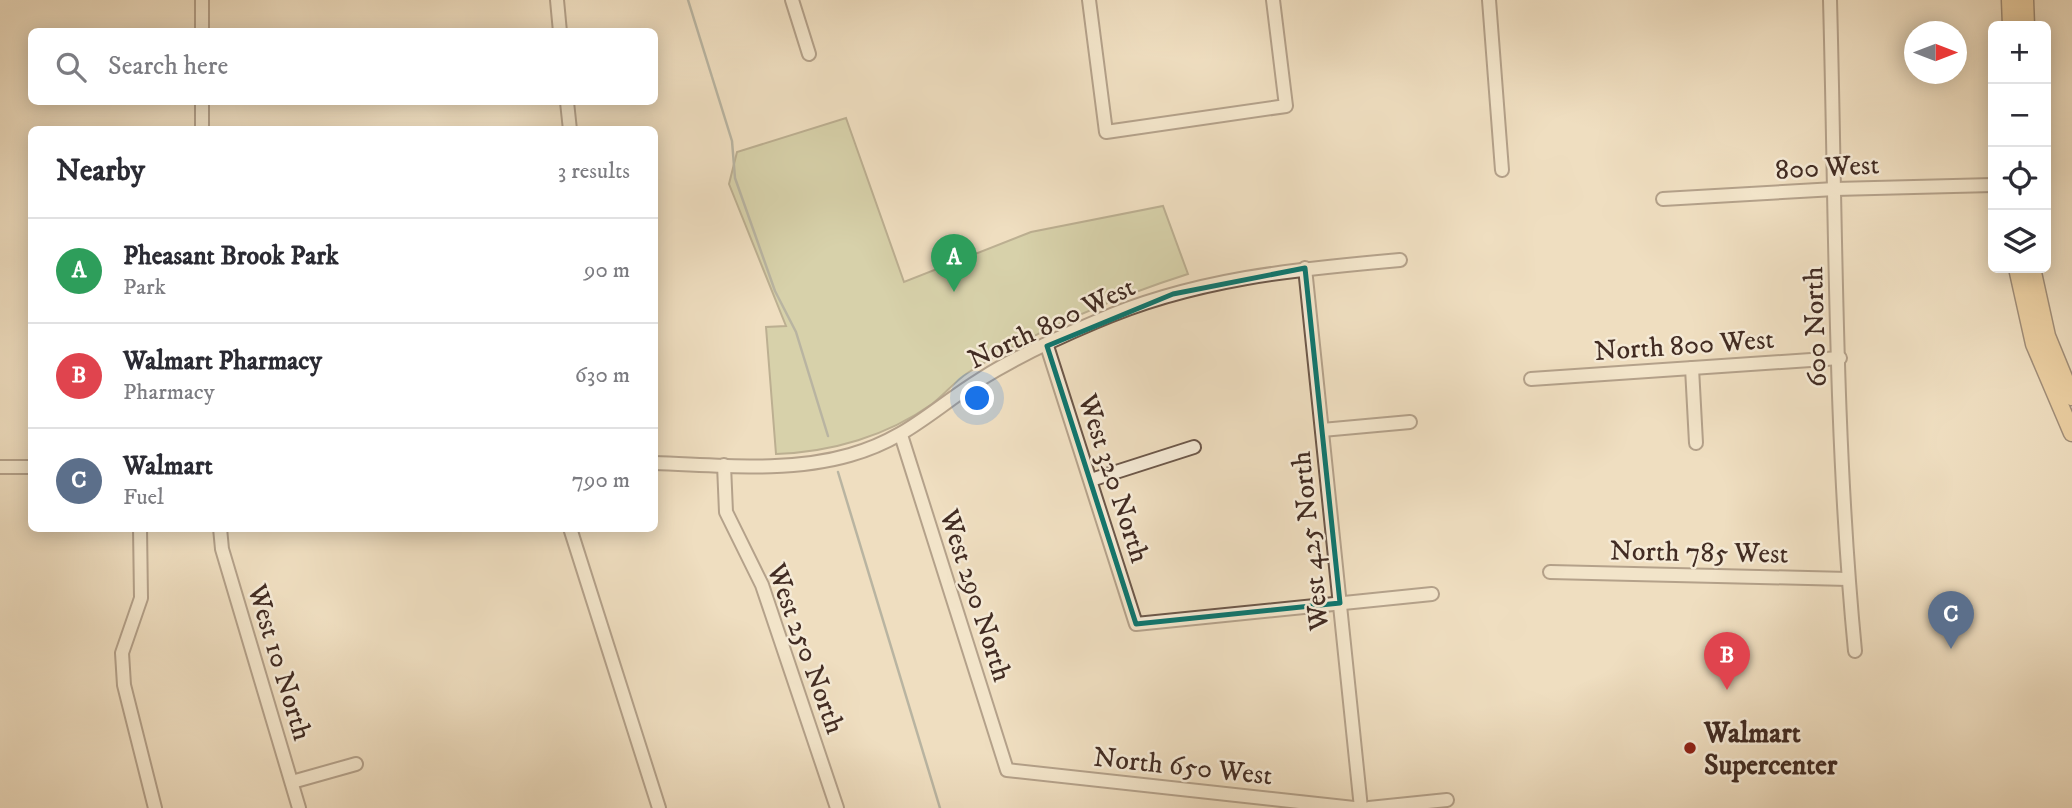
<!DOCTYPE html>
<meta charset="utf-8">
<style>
body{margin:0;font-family:"IM FELL DW Pica",serif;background:#f7f7f7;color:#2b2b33}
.controls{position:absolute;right:21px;top:21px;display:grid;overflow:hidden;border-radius:10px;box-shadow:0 4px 18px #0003}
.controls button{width:63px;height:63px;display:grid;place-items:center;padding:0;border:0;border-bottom:2px solid #e1e1e2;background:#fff;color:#2b2b33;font:35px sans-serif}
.compass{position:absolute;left:1904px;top:21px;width:63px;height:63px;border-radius:50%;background:#fff;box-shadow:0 4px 18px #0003;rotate:90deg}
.you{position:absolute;left:978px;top:399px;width:24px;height:24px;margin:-18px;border:5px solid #fff;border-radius:50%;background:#1a73e8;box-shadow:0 0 0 10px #1a73e833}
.badge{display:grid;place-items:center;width:46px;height:46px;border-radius:50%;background:#7c3aed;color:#fff;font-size:23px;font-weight:700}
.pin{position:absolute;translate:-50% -58px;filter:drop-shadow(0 2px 4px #0008)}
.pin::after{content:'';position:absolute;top:37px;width:24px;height:21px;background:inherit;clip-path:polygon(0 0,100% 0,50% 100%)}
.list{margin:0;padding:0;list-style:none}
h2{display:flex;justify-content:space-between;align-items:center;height:91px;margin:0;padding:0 28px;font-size:30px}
h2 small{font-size:23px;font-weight:400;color:#7c7c81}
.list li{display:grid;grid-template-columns:46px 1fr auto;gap:21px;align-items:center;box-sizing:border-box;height:105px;padding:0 28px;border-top:2px solid #e1e1e2}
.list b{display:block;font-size:26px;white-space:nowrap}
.list p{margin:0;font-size:23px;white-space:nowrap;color:#7c7c81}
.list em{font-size:23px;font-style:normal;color:#7c7c81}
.icon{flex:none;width:38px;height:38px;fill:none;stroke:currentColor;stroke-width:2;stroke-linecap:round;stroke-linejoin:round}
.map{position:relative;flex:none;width:2072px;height:808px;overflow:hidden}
.search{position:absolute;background:#fff;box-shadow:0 4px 18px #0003;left:28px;top:28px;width:630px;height:77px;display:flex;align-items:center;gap:18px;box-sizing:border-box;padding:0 24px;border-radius:10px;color:#7c7c81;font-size:26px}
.panel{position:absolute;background:#fff;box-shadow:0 4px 18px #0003;left:28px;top:126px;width:630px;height:406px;border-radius:10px}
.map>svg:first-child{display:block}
.green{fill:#bbc191;stroke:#7e765a;stroke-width:2}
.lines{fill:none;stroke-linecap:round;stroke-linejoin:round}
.stream{stroke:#78827d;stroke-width:2.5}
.minor-casing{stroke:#6d584a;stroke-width:16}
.major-casing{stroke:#422c23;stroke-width:19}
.minor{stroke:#f5ead6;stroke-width:12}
.major{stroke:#e8bf80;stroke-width:16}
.marked{fill:none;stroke:#0f766e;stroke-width:5;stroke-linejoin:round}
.poi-dot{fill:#8f2418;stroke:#f5ead6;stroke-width:2.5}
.labels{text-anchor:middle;stroke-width:5;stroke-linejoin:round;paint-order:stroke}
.street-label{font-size:28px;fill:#422c23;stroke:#f5ead6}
.poi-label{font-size:28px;font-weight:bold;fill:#422c23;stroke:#f5ead6;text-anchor:start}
</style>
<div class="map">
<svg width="2072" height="808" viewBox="0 0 2072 808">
<rect width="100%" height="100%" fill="#efdec0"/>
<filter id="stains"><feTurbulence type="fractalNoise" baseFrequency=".00286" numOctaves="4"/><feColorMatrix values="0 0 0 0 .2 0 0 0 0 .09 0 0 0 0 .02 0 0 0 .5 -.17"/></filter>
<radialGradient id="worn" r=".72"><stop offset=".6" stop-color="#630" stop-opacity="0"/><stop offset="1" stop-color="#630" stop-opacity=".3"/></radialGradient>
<path class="green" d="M846 118 904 282 1031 232 1163 206 1188 274C1118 296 1031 333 969 372 955 381 945 394 932 404 887 436 832 452 776 454L766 327 786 326 729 184 737 152Z"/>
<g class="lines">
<g class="stream">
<polyline points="688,0 732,141 735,178 775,291 796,332 828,436"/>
<polyline points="838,472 940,808"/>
</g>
<defs>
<g id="minor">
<polyline points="557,0 560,32"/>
<polyline points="792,0 809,54"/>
<polyline points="1089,0 1106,132 1286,106 1273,0"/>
<polyline points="1489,0 1502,170"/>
<path d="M1830 0C1836 217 1834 435 1855 651"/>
<polyline points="202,32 202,0"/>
<polyline points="202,102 202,130"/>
<polyline points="567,102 570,130"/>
<polyline points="1663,199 1835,189 1993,185"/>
<polyline points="1305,268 1361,808"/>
<polyline points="1047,346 1136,624 1432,594"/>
<polyline points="1692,368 1696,443"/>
<polyline points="1531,379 1840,358"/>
<polyline points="1322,430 1410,422"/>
<polyline points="901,435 1007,770 1354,808"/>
<path d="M654 463C718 465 788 473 850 455 907 439 934 408 981 379 1016 357 1057 338 1095 322 1192 279 1296 269 1400 260"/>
<polyline points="724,465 726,512 762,585 837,808"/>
<polyline points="0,467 32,467"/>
<polyline points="1091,480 1194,447"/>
<polyline points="140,528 141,598 122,653 124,685 155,808"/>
<polyline points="220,528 222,549 299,808"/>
<polyline points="570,528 659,808"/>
<polyline points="1550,572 1848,579"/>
<polyline points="292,782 356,764"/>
<polyline points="1369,808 1447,800"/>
</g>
<g id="major">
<polyline points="2010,0 2011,26"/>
<polyline points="2025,0 2026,26"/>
<polyline points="2017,268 2034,344 2072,433"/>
<polyline points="2032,268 2047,336 2072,397"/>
</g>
</defs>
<use href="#minor" class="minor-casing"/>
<use href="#major" class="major-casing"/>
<use href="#minor" class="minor"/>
<use href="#major" class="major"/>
</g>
<path d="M0 0H2072V808H0ZM1305 268 1340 603 1136 624 1047 346 1173 294Z" fill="#efdec0" fill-opacity=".55" fill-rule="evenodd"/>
<path class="marked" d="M1305 268 1340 603 1136 624 1047 346 1173 294Z"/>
<circle class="poi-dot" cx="1690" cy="748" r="7"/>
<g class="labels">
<g class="street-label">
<text transform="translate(1827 166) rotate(-3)" y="10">800 West</text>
<text transform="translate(1051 322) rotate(-25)" y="10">North 800 West</text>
<text transform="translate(1814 327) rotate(-92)" y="10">600 North</text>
<text transform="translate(1684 344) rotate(-4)" y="10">North 800 West</text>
<text transform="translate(1115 478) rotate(72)" y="10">West 320 North</text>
<text transform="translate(1309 541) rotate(-96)" y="10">West 425 North</text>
<text transform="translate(1699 551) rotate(1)" y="10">North 785 West</text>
<text transform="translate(977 595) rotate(72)" y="10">West 290 North</text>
<text transform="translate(807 648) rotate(70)" y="10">West 250 North</text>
<text transform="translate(281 662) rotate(73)" y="10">West 10 North</text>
<text transform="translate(1183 765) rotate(6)" y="10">North 650 West</text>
</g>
<g class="poi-label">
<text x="1704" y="742">Walmart<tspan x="1704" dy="32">Supercenter</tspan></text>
</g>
</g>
<rect width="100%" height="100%" filter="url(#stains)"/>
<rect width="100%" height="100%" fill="url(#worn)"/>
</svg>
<div class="controls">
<button>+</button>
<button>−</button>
<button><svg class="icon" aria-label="locate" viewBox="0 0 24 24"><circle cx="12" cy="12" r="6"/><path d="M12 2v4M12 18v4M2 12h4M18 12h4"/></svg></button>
<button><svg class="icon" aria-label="layers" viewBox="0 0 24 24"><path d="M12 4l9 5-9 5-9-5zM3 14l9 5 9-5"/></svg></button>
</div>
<svg class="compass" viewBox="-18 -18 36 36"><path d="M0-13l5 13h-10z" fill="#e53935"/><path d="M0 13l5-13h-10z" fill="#7c7c81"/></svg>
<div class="you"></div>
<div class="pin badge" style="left:954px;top:292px;background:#2e9e5b">A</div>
<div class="pin badge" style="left:1727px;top:690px;background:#e0444e">B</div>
<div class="pin badge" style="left:1951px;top:649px;background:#5c6f8a">C</div>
<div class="search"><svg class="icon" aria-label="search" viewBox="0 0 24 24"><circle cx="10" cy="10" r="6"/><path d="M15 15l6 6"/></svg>Search here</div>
<section class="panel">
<h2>Nearby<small>3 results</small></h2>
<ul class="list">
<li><span class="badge" style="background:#2e9e5b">A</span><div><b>Pheasant Brook Park</b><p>Park</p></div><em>90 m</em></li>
<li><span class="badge" style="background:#e0444e">B</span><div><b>Walmart Pharmacy</b><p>Pharmacy</p></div><em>630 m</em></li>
<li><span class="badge" style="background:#5c6f8a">C</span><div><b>Walmart</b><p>Fuel</p></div><em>790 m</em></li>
</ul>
</section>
</div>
